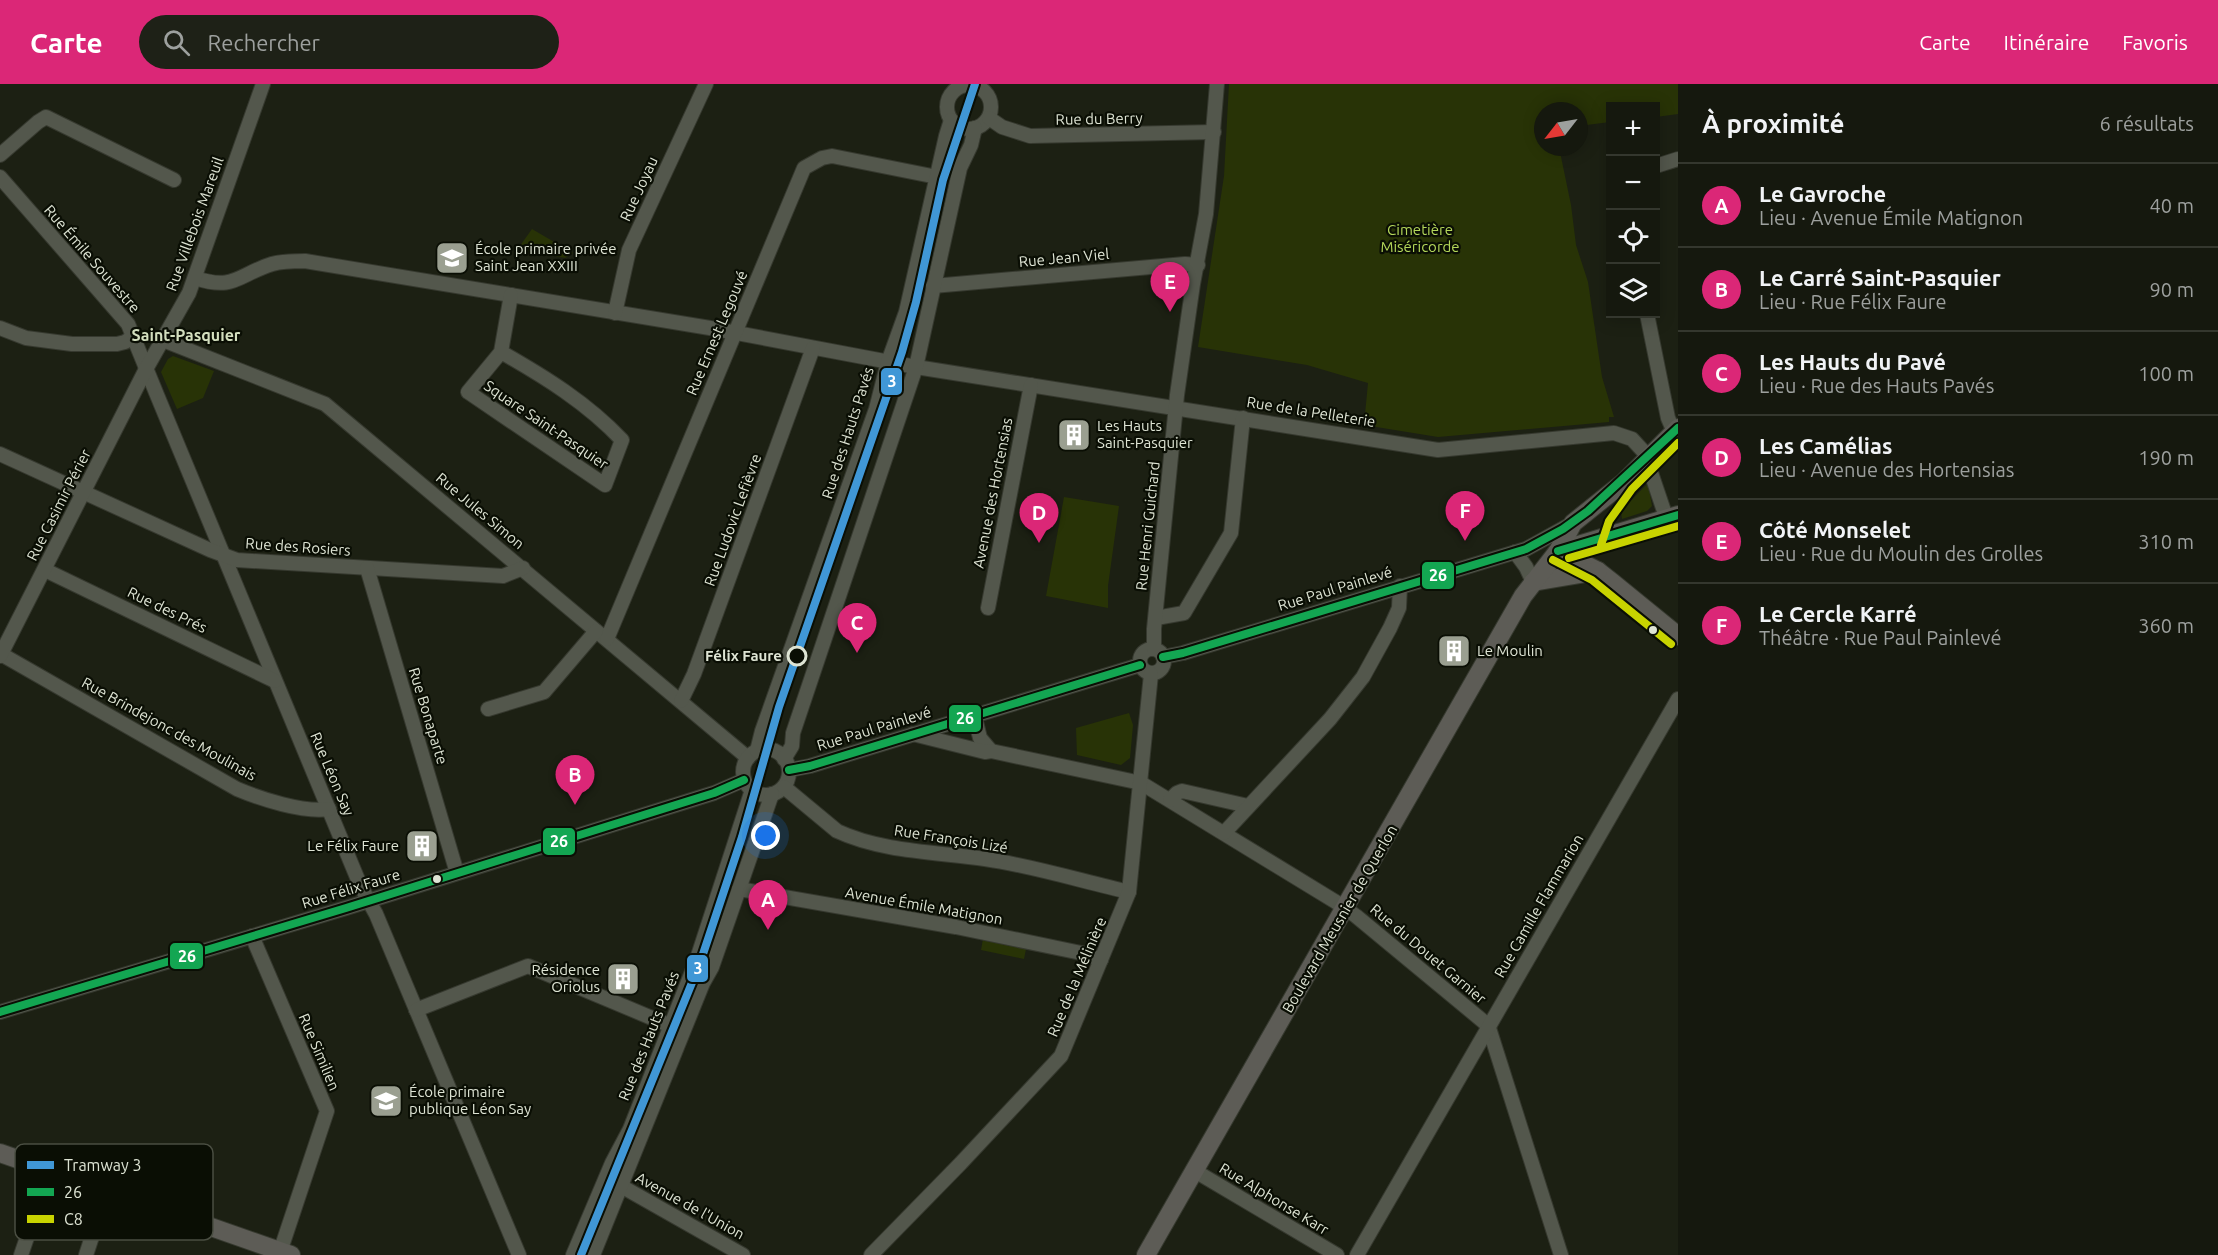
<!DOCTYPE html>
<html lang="fr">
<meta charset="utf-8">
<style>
body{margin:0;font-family:Ubuntu,sans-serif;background:#1e2117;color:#f1f3f6}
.controls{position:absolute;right:18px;top:18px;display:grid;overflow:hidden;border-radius:0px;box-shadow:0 3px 15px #0003}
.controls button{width:54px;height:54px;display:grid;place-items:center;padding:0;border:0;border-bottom:2px solid #34372e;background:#15180e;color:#f1f3f6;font:30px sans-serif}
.compass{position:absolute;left:1534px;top:18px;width:54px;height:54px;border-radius:50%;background:#15180e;box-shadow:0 3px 15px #0003;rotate:239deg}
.you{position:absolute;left:766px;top:752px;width:21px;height:21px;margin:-15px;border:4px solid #fff;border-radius:50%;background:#1a73e8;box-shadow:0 0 0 9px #1a73e833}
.badge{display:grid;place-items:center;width:39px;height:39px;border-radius:50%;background:#db2777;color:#fff;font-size:20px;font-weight:700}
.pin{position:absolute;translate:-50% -50px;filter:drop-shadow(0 2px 3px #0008)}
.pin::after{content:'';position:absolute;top:32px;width:21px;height:18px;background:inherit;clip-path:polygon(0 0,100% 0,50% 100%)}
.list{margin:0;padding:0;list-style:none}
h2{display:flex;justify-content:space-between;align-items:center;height:78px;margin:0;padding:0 24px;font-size:26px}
h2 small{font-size:20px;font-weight:400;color:#9da09e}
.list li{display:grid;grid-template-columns:39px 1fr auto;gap:18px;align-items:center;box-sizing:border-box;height:84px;padding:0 24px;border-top:2px solid #34372e}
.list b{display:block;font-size:22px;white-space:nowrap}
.list p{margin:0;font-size:20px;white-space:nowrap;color:#9da09e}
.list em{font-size:20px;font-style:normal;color:#9da09e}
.icon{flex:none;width:33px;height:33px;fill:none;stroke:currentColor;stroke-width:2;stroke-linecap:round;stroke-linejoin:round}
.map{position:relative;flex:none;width:1678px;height:1171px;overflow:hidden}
header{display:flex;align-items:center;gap:36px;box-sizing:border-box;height:84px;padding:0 30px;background:#db2777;color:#fff}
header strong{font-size:28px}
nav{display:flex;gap:33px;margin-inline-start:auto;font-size:21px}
.search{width:420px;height:54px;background:#1e2117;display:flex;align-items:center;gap:15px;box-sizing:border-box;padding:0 21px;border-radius:33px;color:#9da09e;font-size:22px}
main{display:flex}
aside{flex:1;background:#15180e}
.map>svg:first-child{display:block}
.green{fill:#283306}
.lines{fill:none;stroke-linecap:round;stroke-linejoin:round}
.minor-casing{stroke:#36392f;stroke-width:16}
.major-casing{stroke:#36392f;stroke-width:20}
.minor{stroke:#53574c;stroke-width:14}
.major{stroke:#5d5c56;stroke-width:18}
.bus-1-casing{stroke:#0a0e04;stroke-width:12}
.bus-2-casing{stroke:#0a0e04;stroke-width:12}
.bus-1{stroke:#13a652;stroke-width:8}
.bus-2{stroke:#c8d300;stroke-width:8}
.tram-1-casing{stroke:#0a0e04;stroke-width:12}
.tram-1{stroke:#4097d6;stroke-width:8}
.bus-dot{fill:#dee4d4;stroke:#0a0e04;stroke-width:2}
.stop-dot{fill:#0a0e04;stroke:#dee4d4;stroke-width:3}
.labels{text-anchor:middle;stroke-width:4.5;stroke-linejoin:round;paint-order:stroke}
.street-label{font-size:15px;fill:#dee4d4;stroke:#0a0e04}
.park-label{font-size:15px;fill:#b4d75a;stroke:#0a0e04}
.poi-label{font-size:15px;fill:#dee4d4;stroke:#0a0e04;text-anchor:start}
.stop-label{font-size:15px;font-weight:bold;fill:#dee4d4;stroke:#0a0e04;text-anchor:end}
.neighbourhood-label{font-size:16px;font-weight:bold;fill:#d3debe;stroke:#0a0e04}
.key{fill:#0a0e04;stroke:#4a4e42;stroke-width:1.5}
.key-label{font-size:16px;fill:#dee4d4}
.line-badge{stroke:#0a0e04;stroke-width:2}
.badge-label{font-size:16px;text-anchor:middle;font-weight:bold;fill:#fff}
</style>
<header>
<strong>Carte</strong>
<div class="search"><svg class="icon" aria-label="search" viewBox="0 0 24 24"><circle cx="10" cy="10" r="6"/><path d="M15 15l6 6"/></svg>Rechercher</div>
<nav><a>Carte</a><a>Itinéraire</a><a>Favoris</a></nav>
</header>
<main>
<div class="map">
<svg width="1678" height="1171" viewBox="0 0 1678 1171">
<rect width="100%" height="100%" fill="#1c2013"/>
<g class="green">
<polygon points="1229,0 1678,0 1678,30 1656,33 1656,22 1610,22 1610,38 1579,42 1579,27 1543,27 1543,63 1559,63 1571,121 1576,161 1588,198 1602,293 1614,333 1609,333 1609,338 1438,353 1364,341 1368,299 1307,281 1198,263 1224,92"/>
<polygon points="532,145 573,169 565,174 541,169 517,166"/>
<polygon points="173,272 214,287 203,314 177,325 161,288 168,275"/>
<polygon points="1648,399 1652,422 1647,427 1622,435 1621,427"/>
<polygon points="1064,413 1119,422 1108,502 1108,524 1046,512"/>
<polygon points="1129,629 1133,641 1130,674 1121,681 1077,671 1076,644"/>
<polygon points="983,855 1026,865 1024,875 981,866"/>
</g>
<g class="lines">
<defs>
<g id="minor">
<circle cx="969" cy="23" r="22"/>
<polyline points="989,34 1002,43 1030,52 1214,48"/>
<polyline points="0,71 38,38 46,33 174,96"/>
<polyline points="1656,82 1678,75"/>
<polyline points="0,93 128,240 157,311 361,803 376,830 519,1171"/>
<path d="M195 194C235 207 237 191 272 180 282 177 294 177 305 177L710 244 916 283 1438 366 1614 349 1632 355 1644 368 1666 433"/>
<polyline points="933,202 1185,180 1198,181"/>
<polyline points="615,229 629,166 706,0"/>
<polyline points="1647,230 1668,334 1674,348"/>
<polyline points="0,244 26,254 72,260 117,260 125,258 134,252"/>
<polyline points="163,256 325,320 748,674"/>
<path d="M501 268 468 308 605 401 622 356C587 319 545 293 501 268L511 211"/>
<polyline points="0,370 210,466 237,476 503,492 523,484"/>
<polyline points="1515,468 1526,483 1533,498"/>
<polyline points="367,484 457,789"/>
<polyline points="45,486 275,597"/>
<polyline points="988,524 1031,301"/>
<polyline points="1156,534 1184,529 1231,449 1243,334"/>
<polyline points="607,555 804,84 822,74 832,72 937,93"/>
<circle cx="1152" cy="577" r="12"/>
<polyline points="1154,565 1154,545 1177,311 1193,200 1206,130 1217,0"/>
<path d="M1 570 237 705C261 715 303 729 329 725"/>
<polyline points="0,572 146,285 189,209 263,0"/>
<polyline points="1163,573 1183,569 1526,465 1573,439"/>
<polyline points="681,617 694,590 813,264"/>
<polyline points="488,625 544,608 596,547"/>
<polyline points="974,630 980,654 991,667"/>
<polyline points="913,650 985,668 991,667 1141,699 1336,818 1356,832 1484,938 1489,944 1561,1171"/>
<circle cx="766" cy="688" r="23"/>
<polyline points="757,667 762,647 876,325 888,278 906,228 946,52 951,36"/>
<polyline points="784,675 792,662 793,649 916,283 960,84 971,61 975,44"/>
<polyline points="789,686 810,682 1140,581"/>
<path d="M784 703 837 747C882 768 937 768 985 775 1033 782 1081 797 1129 808"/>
<polyline points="1170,716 1177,709 1182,707 1248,722"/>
<polyline points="1224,749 1330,635 1363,593 1390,544 1399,524 1400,502"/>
<polyline points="739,805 956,843 1086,870 1101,876"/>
<polyline points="252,852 327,1027 279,1171"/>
<polyline points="416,926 528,882 671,942"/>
<polyline points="0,928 346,824 714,709 744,696"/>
<polyline points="1195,1087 1337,1171"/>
<polyline points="621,1102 743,1171"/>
<polyline points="21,1171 50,1086"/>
<polyline points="86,1171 107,1107"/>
<polyline points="573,1171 612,1079 630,1045 697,875 752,706"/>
<polyline points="593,1171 703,899 712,883 772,710"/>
<polyline points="871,1171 961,1079 1061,972 1129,808 1151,590"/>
<polyline points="1357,1171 1678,615"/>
</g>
<g id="major">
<polyline points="1558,467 1598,487 1612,498 1678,552"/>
<polyline points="1558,467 1678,431"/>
<polyline points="1533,498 1598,487"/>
<polyline points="0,1069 291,1171"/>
<polyline points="1146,1171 1523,512 1558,467 1573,439 1624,398 1678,344"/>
</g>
</defs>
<use href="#minor" class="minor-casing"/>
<use href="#major" class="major-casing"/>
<use href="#minor" class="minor"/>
<use href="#major" class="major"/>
<defs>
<g id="bus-1">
<polyline points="1558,467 1678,431"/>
<polyline points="1163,573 1183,569 1526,465 1563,445 1588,427 1678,344"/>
<polyline points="789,686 810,682 1140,581"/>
<polyline points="0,928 346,824 714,709 744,696"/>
</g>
<g id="bus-2">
<polyline points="1601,461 1609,437 1632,405 1678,359"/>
<polyline points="1569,474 1678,442"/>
<polyline points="1553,476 1592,496 1671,560"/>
</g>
</defs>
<use href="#bus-1" class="bus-1-casing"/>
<use href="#bus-2" class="bus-2-casing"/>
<use href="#bus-1" class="bus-1"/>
<use href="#bus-2" class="bus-2"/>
<defs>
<polyline id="tram-1" points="581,1171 700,879 742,753 779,623 902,268 916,218 943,96 975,0"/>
</defs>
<use href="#tram-1" class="tram-1-casing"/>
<use href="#tram-1" class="tram-1"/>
</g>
<defs>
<symbol id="school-square" viewBox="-11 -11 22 22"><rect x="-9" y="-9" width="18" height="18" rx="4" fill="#9a9f90" stroke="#0a0e04"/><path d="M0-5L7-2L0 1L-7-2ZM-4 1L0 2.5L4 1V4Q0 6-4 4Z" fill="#fff"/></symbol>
<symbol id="building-square" viewBox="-11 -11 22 22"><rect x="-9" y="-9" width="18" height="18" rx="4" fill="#9a9f90" stroke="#0a0e04"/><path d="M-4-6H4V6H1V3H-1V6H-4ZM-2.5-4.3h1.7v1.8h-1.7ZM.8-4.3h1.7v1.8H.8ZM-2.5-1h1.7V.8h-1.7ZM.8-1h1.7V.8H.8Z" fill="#fff"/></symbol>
</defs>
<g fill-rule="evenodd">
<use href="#school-square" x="433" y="155" width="38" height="38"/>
<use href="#building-square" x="1055" y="332" width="38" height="38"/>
<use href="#building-square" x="1435" y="548" width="38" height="38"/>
<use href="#building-square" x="403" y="743" width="38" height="38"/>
<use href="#building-square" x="604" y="876" width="38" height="38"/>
<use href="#school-square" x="367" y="998" width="38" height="38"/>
</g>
<g class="bus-dot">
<circle cx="1653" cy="546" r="5"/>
<circle cx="437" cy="795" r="5"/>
</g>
<circle class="stop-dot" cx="797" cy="572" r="9"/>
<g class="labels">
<g class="street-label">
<text transform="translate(1099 35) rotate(-1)" y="5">Rue du Berry</text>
<text transform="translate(639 105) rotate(-65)" y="5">Rue Joyau</text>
<text transform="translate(195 140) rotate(-70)" y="5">Rue Villebois Mareuil</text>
<text transform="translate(1064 174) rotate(-5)" y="5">Rue Jean Viel</text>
<text transform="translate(92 175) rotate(49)" y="5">Rue Émile Souvestre</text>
<text transform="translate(717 249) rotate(-67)" y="5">Rue Ernest Legouvé</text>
<text transform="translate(1311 328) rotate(9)" y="5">Rue de la Pelleterie</text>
<text transform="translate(546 341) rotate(34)" y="5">Square Saint-Pasquier</text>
<text transform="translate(848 349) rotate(-72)" y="5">Rue des Hauts Pavés</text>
<text transform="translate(993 409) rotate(-79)" y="5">Avenue des Hortensias</text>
<text transform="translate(59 421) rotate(-63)" y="5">Rue Casimir Périer</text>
<text transform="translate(480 427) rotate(40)" y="5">Rue Jules Simon</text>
<text transform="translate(733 436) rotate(-70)" y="5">Rue Ludovic Lefièvre</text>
<text transform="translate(1148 442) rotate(-84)" y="5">Rue Henri Guichard</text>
<text transform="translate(298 463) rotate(4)" y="5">Rue des Rosiers</text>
<text transform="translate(1335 505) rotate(-17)" y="5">Rue Paul Painlevé</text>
<text transform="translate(167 526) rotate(26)" y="5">Rue des Prés</text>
<text transform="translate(428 632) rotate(73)" y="5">Rue Bonaparte</text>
<text transform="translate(169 645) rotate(29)" y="5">Rue Brindejonc des Moulinais</text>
<text transform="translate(874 645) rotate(-17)" y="5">Rue Paul Painlevé</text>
<text transform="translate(332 690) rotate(67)" y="5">Rue Léon Say</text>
<text transform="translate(951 755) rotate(9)" y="5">Rue François Lizé</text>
<text transform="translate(351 805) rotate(-17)" y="5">Rue Félix Faure</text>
<text transform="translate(924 822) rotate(10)" y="5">Avenue Émile Matignon</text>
<text transform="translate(1539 822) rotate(-60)" y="5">Rue Camille Flammarion</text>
<text transform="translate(1340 835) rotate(-60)" y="5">Boulevard Meusnier de Querlon</text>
<text transform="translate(1428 870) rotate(40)" y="5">Rue du Douet Garnier</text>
<text transform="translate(1077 893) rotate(-67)" y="5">Rue de la Mélinière</text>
<text transform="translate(649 952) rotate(-68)" y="5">Rue des Hauts Pavés</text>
<text transform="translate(319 968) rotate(67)" y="5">Rue Similien</text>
<text transform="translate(1274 1115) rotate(31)" y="5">Rue Alphonse Karr</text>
<text transform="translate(690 1122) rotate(29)" y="5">Avenue de l'Union</text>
</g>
<g class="park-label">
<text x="1420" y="151">Cimetière<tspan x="1420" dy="17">Miséricorde</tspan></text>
</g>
<g class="poi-label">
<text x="475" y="170">École primaire privée<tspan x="475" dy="17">Saint Jean XXIII</tspan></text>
<text x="1097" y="347">Les Hauts<tspan x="1097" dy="17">Saint-Pasquier</tspan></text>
<text x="1477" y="572">Le Moulin</text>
<text x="399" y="767" text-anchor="end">Le Félix Faure</text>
<text x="600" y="891" text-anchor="end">Résidence<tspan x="600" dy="17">Oriolus</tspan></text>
<text x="409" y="1013">École primaire<tspan x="409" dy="17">publique Léon Say</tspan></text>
</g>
<g class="stop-label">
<text x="782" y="577">Félix Faure</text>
</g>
<g class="neighbourhood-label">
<text x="186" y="257">Saint-Pasquier</text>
</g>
</g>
<rect x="15" y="1060" width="198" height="96" rx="9" class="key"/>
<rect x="27" y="1077" width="27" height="8" fill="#4097d6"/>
<rect x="27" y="1104" width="27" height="8" fill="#13a652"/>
<rect x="27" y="1131" width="27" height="8" fill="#c8d300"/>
<g class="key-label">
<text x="64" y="1087">Tramway 3</text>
<text x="64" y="1114">26</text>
<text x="64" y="1141">C8</text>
</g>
<g class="line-badge">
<rect x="880" y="283" width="23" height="29" rx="6" fill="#4097d6"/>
<rect x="1421" y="477" width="34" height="29" rx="6" fill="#13a652"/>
<rect x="948" y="620" width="34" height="29" rx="6" fill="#13a652"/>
<rect x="542" y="743" width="34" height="29" rx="6" fill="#13a652"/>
<rect x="169" y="858" width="35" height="28" rx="6" fill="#13a652"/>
<rect x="686" y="870" width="23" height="29" rx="6" fill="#4097d6"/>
</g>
<g class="badge-label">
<text x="892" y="303">3</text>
<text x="1438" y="497">26</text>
<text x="965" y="640">26</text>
<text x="559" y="763">26</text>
<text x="187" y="878">26</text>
<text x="698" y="890">3</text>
</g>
</svg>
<div class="controls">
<button>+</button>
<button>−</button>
<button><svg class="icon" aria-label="locate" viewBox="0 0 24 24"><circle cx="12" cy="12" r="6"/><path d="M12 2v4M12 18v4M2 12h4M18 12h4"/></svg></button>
<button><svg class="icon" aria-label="layers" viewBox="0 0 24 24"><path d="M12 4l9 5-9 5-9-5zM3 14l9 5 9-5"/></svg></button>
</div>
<svg class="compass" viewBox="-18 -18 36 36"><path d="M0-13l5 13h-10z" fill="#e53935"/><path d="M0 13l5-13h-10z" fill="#9da09e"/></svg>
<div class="you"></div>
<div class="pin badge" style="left:768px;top:846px">A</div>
<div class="pin badge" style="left:575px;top:721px">B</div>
<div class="pin badge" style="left:857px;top:569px">C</div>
<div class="pin badge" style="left:1039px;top:459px">D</div>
<div class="pin badge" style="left:1170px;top:228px">E</div>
<div class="pin badge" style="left:1465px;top:457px">F</div>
</div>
<aside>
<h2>À proximité<small>6 résultats</small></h2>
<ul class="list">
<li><span class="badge">A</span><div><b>Le Gavroche</b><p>Lieu · Avenue Émile Matignon</p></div><em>40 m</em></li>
<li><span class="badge">B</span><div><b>Le Carré Saint-Pasquier</b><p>Lieu · Rue Félix Faure</p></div><em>90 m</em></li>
<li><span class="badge">C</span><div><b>Les Hauts du Pavé</b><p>Lieu · Rue des Hauts Pavés</p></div><em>100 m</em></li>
<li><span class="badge">D</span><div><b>Les Camélias</b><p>Lieu · Avenue des Hortensias</p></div><em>190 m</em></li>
<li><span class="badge">E</span><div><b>Côté Monselet</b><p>Lieu · Rue du Moulin des Grolles</p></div><em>310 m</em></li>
<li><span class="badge">F</span><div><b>Le Cercle Karré</b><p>Théâtre · Rue Paul Painlevé</p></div><em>360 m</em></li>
</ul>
</aside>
</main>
